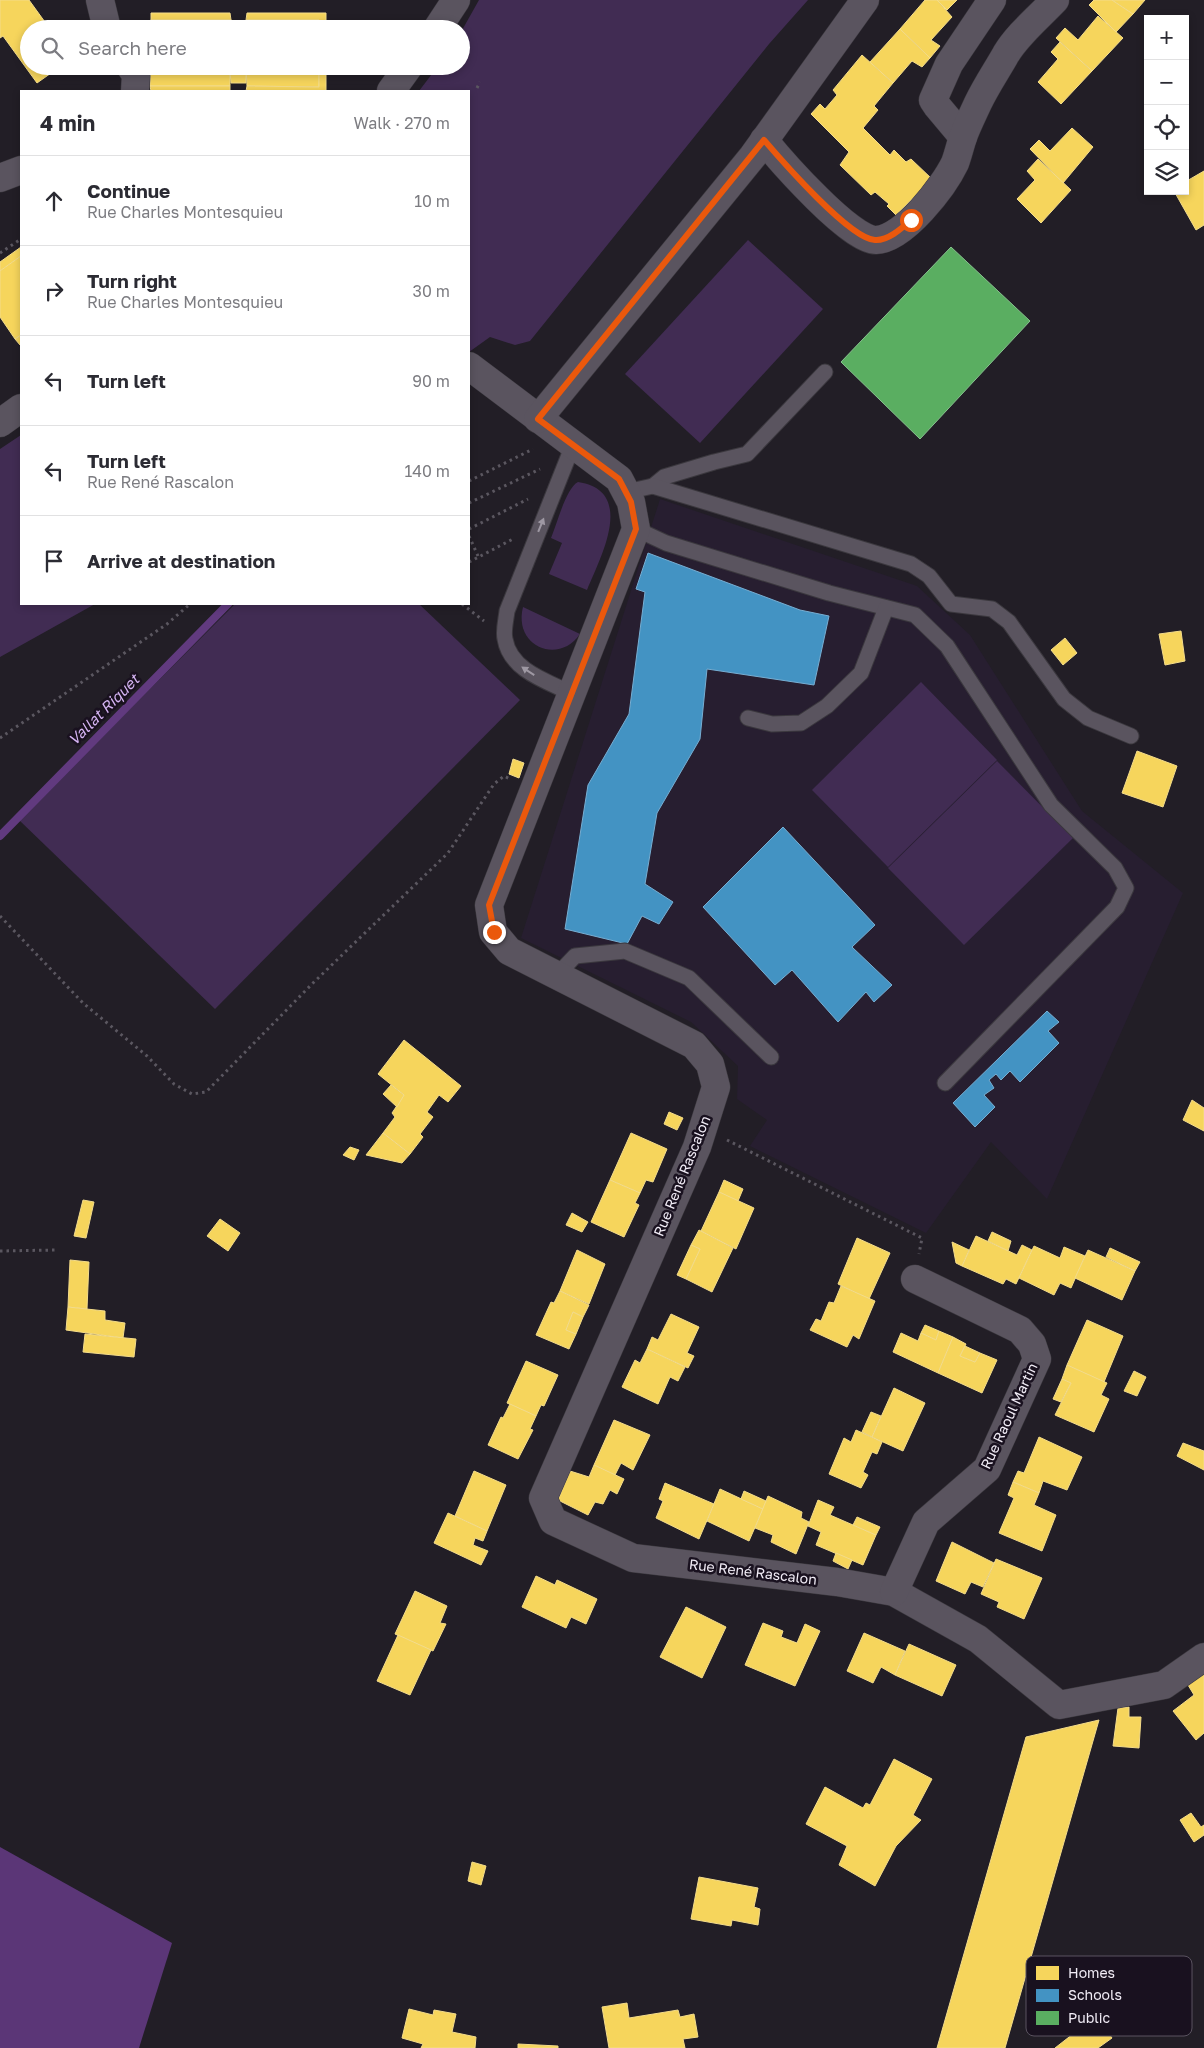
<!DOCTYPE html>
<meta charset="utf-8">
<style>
body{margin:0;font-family:"Golos Text",sans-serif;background:#f7f7f7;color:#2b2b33}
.controls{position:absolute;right:15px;top:15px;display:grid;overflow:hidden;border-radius:0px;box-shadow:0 2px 8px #0003}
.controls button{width:45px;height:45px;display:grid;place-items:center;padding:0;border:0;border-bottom:1px solid #e1e1e2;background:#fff;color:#2b2b33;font:25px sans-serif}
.stop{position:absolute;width:15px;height:15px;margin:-11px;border:4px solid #ea580c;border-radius:50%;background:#fff}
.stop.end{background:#ea580c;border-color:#fff;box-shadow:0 1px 5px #0008}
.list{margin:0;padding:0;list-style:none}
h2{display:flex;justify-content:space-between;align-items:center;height:65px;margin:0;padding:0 20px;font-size:21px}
h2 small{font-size:16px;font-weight:400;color:#7c7c81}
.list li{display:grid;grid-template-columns:32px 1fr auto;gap:15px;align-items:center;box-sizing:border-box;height:90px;padding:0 20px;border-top:1px solid #e1e1e2}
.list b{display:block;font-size:19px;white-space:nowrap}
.list p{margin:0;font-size:16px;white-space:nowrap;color:#7c7c81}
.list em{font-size:16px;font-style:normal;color:#7c7c81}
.icon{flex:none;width:28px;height:28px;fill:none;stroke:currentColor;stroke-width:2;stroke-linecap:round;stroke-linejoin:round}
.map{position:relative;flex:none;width:1204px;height:2048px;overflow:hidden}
.search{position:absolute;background:#fff;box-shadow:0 2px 8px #0003;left:20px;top:20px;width:450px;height:55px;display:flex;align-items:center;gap:12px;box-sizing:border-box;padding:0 18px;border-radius:28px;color:#7c7c81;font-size:19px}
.panel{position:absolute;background:#fff;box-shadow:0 2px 8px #0003;left:20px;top:90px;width:450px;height:515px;border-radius:0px}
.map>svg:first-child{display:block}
.built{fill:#271e30}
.green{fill:#412c53}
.forest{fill:#5b3677}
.homes{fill:#f6d55c;stroke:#f4dc8a}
.schools{fill:#4393c3;stroke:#77aed2}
.public{fill:#5aae61;stroke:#87c18e}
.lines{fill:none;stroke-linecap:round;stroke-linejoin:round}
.stream{stroke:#613a7f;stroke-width:8}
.lane-casing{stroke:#3b383e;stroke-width:17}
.street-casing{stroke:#3b383e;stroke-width:29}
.path{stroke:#5b5760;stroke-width:3;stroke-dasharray:2.5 4;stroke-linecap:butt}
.lane{stroke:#5a545f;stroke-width:15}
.street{stroke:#5a545f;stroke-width:28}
.oneway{fill:#9e98a3}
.route{stroke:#ea580c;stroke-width:6}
.labels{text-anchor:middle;stroke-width:5;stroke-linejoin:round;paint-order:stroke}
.street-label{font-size:14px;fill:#f1ecf6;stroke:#19111f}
.water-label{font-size:15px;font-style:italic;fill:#d5b4f3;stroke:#19111f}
.key{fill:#19111f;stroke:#5a5360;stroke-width:1}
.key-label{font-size:14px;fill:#f1ecf6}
</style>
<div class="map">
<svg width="1204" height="2048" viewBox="0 0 1204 2048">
<rect width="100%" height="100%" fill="#221e26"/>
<polygon class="built" points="660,499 917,586 970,635 1082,811 1183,893 1047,1199 991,1142 926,1233 750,1146 767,1120 737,1099 738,1066 691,1022 521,938"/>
<g class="green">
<polygon points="479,0 808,0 769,44 530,341 515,345 490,337 469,352 469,91 419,91 438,66 461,66 461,32"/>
<polygon points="748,240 823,309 700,443 625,374"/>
<polygon points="21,435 21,604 95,604 0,657 0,449"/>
<path d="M578 482C637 491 600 558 587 590L549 574 562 543 551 538C557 524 566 488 578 482Z"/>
<polygon points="235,604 419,604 520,700 215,1009 19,820"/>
<path d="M523 607 580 634C559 665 513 647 523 607Z"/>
<polygon points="921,682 997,760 888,867 812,790"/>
<polygon points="997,761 1073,838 964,945 888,868"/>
</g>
<polygon class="forest" points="0,1847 172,1943 139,2048 0,2048"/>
<g class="homes">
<polygon points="0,0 29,0 50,29 29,29 29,66 61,66 37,83 3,36 0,38"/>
<polygon points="925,0 937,0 952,17 931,40 940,46 930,58 900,29"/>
<polygon points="937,0 957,0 947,10"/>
<polygon points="1094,0 1112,0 1133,14 1116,32 1089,5"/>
<polygon points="1112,0 1145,0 1133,14"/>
<polygon points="151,13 230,13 231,20 151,20"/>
<polygon points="247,13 326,13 326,29 319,29 319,20 246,20"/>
<polygon points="1098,16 1123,38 1092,71 1056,38 1065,28 1078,40"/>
<rect x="151" y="20" width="80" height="9"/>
<polygon points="246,20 319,20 319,29 247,29"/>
<polygon points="230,23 247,23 247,29 231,29"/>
<polygon points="900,29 930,58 922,67 912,61 893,83 870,62"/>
<polygon points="1060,42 1092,71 1061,104 1038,82 1058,59 1051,52"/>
<polygon points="862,55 893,83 874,106 878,110 863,128 890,155 894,150 906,162 911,159 932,179 896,215 887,206 889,204 875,192 871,195 840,165 849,152 811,114 820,104 825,109 837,95 833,90"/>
<polygon points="151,66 230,66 230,86 150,86"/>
<polygon points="246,66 319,66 319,87 247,86"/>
<polygon points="319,66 326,66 326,91 246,91 247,86 319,87"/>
<polygon points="230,71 246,71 246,83 231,83"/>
<polygon points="150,86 230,86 230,91 151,91"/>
<polygon points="1072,128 1093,147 1063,183 1030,149 1039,140 1050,151"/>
<polygon points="1038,159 1071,190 1041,223 1017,199 1035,180 1027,171"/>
<polygon points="1204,171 1204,225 1196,230 1174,191 1185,191 1185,182"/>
<polygon points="21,247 21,256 0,271 0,262"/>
<polygon points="21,256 21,335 15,339 0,317 0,271"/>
<polygon points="21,335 21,344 20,345 15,339"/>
<polygon points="1181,631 1185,661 1165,665 1159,634"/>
<polygon points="1065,638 1077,653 1063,665 1051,650"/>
<polygon points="1137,751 1177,766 1163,807 1122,793"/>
<polygon points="513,759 524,763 519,778 509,774"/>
<polygon points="404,1040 461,1086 448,1102 439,1095 427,1112 433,1117 420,1134 423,1137 410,1154 383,1133 395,1117 392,1113 404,1095 378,1074"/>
<polygon points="391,1085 404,1095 397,1107 383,1094"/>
<polygon points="1192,1100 1204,1108 1204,1131 1183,1120"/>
<polygon points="669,1112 683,1118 677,1130 664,1124"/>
<polygon points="383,1133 410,1154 402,1163 366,1155"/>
<polygon points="631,1133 667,1149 653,1182 646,1180 640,1193 610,1180"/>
<polygon points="350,1147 359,1150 354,1160 343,1155"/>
<polygon points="610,1180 640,1193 635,1203 639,1205 624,1237 591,1222"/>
<polygon points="724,1180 743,1189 738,1201 719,1192"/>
<polygon points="719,1192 754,1208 736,1249 701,1231"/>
<polygon points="83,1200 94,1202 86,1238 74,1236"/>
<polygon points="572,1213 588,1222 582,1232 566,1225"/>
<polygon points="220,1219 240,1233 228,1251 207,1236"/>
<polygon points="699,1230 733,1248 712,1292 686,1279 700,1249 691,1245"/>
<polygon points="992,1232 1011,1241 1008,1251 988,1241"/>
<polygon points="976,1236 1017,1255 1022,1245 1032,1250 1016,1284 1006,1279 1003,1284 962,1266"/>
<polygon points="857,1238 890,1253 869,1299 838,1284"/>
<polygon points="952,1242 969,1250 962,1266 956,1263"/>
<polygon points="691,1245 700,1249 686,1279 677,1275"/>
<polygon points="1034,1246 1060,1258 1064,1247 1085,1256 1071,1288 1060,1283 1054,1295 1019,1278"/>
<polygon points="1110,1248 1140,1262 1135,1271 1106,1257"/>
<polygon points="577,1250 605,1264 589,1304 560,1291"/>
<polygon points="1088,1250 1135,1271 1122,1300 1075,1278"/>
<polygon points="70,1260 89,1262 87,1309 68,1307"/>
<polygon points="841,1286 875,1301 859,1339 853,1335 847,1347 810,1330 816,1319 821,1321 829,1302 834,1303"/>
<polygon points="560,1291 589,1305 583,1317 573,1312 566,1330 576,1334 569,1349 536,1335 551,1302 554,1303"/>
<polygon points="68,1307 105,1311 105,1320 125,1323 123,1338 66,1330"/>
<polygon points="573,1312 583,1317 576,1334 566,1330"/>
<polygon points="671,1314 699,1327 687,1353 694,1356 688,1368 647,1349 652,1337 658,1340"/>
<polygon points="1087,1320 1123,1336 1104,1382 1067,1365"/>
<polygon points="925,1325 939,1331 936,1340 921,1333"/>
<polygon points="939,1331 953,1337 938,1373 893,1352 901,1333 918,1341 921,1333 936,1340"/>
<polygon points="85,1334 136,1339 134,1357 83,1352"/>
<polygon points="953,1337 966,1344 960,1356 975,1362 980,1353 997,1360 982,1393 938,1373"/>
<polygon points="965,1346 980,1353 975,1362 960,1356"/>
<polygon points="647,1349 685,1367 678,1381 670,1377 658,1404 622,1387 635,1360 640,1363"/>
<polygon points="526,1361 558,1375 544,1406 541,1405 536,1416 507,1403"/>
<polygon points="1067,1365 1107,1383 1101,1395 1109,1399 1094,1432 1055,1415 1071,1383 1062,1379"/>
<polygon points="1134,1371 1146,1377 1137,1396 1124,1391"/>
<polygon points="1062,1379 1071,1383 1061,1402 1053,1399"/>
<polygon points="894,1388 925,1403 903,1451 872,1437"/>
<polygon points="510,1404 536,1416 530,1429 533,1430 518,1459 488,1445 501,1417 503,1418"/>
<polygon points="871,1412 881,1416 872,1437 862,1432"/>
<polygon points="614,1420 650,1435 633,1470 621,1463 615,1475 594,1465"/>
<polygon points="856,1430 882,1442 877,1454 872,1452 863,1472 868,1475 861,1488 829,1474 844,1438 851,1442"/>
<polygon points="1039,1437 1082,1457 1067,1490 1043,1481 1039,1493 1013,1482 1018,1471 1024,1473"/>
<polygon points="1183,1443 1204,1451 1204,1470 1177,1456"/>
<polygon points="594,1465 624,1479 617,1494 610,1490 603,1504 595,1502 588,1515 558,1500 570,1471 589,1477"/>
<polygon points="474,1471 506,1485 487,1531 455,1516"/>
<polygon points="1013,1482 1039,1493 1034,1505 1056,1515 1042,1551 999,1533 1014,1498 1008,1495"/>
<polygon points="665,1483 714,1504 699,1539 656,1518 663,1501 659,1499"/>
<polygon points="720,1489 763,1509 749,1541 707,1521"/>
<polygon points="744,1491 766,1501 763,1509 741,1499"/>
<polygon points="768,1496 802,1512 801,1518 809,1522 796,1554 771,1542 773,1535 755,1528"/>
<polygon points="818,1500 834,1507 830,1515 876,1535 863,1565 816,1545 821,1532 808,1526"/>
<polygon points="448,1513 487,1531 483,1541 475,1538 473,1545 488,1551 481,1565 434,1543"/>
<polygon points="857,1517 880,1527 876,1535 853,1525"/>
<polygon points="952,1542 994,1563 983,1587 971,1582 965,1594 936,1581"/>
<polygon points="836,1553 852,1560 848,1569 833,1561"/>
<polygon points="996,1559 1042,1578 1024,1619 997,1607 999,1602 981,1594"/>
<polygon points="536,1576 555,1585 557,1580 597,1599 586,1624 571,1617 566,1628 522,1607"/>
<polygon points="415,1591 447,1606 440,1623 446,1624 433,1651 395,1634"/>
<polygon points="686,1607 726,1627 702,1678 660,1657"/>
<polygon points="763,1623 783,1631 781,1637 797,1643 805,1624 820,1631 795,1686 745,1665"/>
<polygon points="864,1633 905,1651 895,1675 881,1667 873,1683 847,1671"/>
<polygon points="398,1635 431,1650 410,1695 377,1681"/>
<polygon points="909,1644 956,1665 942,1696 895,1675"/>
<polygon points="1204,1671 1204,1733 1196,1740 1173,1711 1194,1695 1188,1685"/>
<polygon points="1129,1707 1129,1717 1141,1717 1139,1748 1113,1746 1118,1708"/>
<polygon points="1099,1720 1005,2048 937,2048 1026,1737"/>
<polygon points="894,1759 932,1779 913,1815 921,1820 896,1846 875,1886 839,1865 847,1846 806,1824 825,1787 863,1808 866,1803 870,1805"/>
<polygon points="1191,1813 1201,1827 1204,1825 1204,1835 1194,1842 1180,1820"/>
<polygon points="472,1862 486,1866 481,1885 468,1881"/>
<polygon points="699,1877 758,1888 754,1907 760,1909 758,1925 732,1920 731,1926 691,1919"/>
<polygon points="627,2003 629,2018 678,2010 680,2017 694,2014 698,2037 683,2039 685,2048 609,2048 602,2007"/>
<polygon points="409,2009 433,2015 434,2010 456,2014 452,2032 476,2037 475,2048 421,2048 423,2044 402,2038"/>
<polygon points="1096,2016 1112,2038 1098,2048 1055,2048"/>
<polygon points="518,2044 558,2046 558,2048 518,2048"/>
</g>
<g class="schools">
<polygon points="648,553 800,610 829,616 814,685 707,669 700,739 657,813 645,884 673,902 659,924 642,916 627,944 565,929 588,785 629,714 645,592 636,589"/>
<polygon points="783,827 875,925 852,947 892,985 874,1002 866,992 838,1022 792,970 775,985 703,907"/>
<polygon points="1047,1011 1059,1022 1048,1031 1059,1043 1020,1082 1010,1071 1001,1080 996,1074 989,1080 994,1088 984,1095 995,1107 975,1127 953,1103"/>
</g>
<polygon class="public" points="951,247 1030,321 920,439 841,362"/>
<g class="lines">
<polyline class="stream" points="0,836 228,604"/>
<defs>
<g id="lane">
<polyline points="653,486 664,477 714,462 747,454 825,372"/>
<polyline points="626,492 653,486 911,564 929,576 951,604 992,609 1009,622 1064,699 1088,718 1131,736"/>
<polyline points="636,529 666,543 829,593 915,615 947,646 1051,805 1115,868 1126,888 1117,907 945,1083"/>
<path d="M571 693C546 681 510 670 505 639 503 631 506 620 507 611L573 445"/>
<polyline points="748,718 772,724 801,723 827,706 861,673 886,608"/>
<polyline points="557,975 575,956 625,951 689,978 771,1057"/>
</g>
<g id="street">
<polyline points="100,0 107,29"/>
<polyline points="437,29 456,0"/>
<polyline points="130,66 136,75 135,91"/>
<polyline points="391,91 409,66"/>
<polyline points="963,137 937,106 933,100 949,64 992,0"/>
<path d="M764 140C781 161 851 241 876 240 904 239 944 186 955 163 958 155 960 146 963 137 967 126 973 114 978 103 986 86 997 70 1006 54 1018 34 1039 17 1055 0"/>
<polyline points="0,178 21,170"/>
<polyline points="469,366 619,479 631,502 636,529 489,905 493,932 509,951 694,1045 710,1064 716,1087 697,1147 543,1498 553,1521 633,1558 837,1582 894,1592 978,1639 1059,1705 1164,1685 1204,1657"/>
<polyline points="538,419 753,156 865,0"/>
<polyline points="0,423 21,408"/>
<polyline points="894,1592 926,1522 987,1469 1037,1359 1032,1344 1020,1330 915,1279"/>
</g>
</defs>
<use href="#lane" class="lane-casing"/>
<use href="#street" class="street-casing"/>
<g class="path">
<polyline points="477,88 480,82"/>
<polyline points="0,253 21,239"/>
<polyline points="469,481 533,449"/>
<polyline points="469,503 540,469"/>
<polyline points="469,529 528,499"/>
<polyline points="469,536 478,556"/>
<polyline points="469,562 513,539"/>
<polyline points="462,604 484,621"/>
<polyline points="0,738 167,624 190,604"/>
<polyline points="0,916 83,1003 147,1056 174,1084 192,1094 206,1092 313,983 448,853 494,784 504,776 510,779"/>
<polyline points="727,1140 922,1238 919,1254"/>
<polyline points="0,1251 55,1250"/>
</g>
<use href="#lane" class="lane"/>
<use href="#street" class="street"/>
</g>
<defs><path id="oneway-solid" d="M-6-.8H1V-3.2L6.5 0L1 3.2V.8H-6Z" transform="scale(1.25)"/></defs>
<g class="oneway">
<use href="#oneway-solid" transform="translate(541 525) rotate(-68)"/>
<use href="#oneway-solid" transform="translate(528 671) rotate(-147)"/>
</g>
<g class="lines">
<path class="route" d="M494 932 489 905 636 529 631 502 619 479 538 419 764 140C782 161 850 239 875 240 888 241 902 228 911 220"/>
</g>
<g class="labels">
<g class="street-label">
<text transform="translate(682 1176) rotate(-68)" y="5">Rue René Rascalon</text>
<text transform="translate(1009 1416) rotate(-65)" y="5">Rue Raoul Martin</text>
<text transform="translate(753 1572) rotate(7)" y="5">Rue René Rascalon</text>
</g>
<g class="water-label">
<text transform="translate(104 710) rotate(-45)" y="5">Vallat Riquet</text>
</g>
</g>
<rect x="1026" y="1956" width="166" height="80" rx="8" class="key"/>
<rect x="1036" y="1966" width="23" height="14" fill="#f6d55c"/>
<rect x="1036" y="1989" width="23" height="13" fill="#4393c3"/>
<rect x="1036" y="2011" width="23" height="14" fill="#5aae61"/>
<g class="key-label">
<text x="1068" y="1978">Homes</text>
<text x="1068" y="2000">Schools</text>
<text x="1068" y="2023">Public</text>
</g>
</svg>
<div class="controls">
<button>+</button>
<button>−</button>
<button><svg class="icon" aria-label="locate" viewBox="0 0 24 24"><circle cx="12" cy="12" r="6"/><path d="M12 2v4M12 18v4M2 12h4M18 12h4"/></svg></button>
<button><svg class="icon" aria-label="layers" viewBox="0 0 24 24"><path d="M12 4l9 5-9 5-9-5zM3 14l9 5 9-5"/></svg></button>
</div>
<div class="stop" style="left:911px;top:220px"></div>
<div class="stop end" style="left:494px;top:932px"></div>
<div class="search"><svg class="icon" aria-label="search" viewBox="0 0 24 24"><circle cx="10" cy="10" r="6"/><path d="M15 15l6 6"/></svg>Search here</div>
<section class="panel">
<h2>4 min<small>Walk · 270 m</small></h2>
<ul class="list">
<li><svg class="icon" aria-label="ahead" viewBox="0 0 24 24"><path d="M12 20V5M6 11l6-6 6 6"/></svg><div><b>Continue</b><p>Rue Charles Montesquieu</p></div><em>10 m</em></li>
<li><svg class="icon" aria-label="right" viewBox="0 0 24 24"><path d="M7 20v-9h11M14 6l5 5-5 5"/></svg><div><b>Turn right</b><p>Rue Charles Montesquieu</p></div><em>30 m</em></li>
<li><svg class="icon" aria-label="left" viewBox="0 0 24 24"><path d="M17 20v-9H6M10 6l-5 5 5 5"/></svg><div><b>Turn left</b></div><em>90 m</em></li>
<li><svg class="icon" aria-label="left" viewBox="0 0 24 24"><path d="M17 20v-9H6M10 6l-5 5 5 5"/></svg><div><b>Turn left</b><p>Rue René Rascalon</p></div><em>140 m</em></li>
<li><svg class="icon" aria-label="arrive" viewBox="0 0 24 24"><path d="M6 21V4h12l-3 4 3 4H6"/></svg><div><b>Arrive at destination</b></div></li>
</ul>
</section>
</div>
